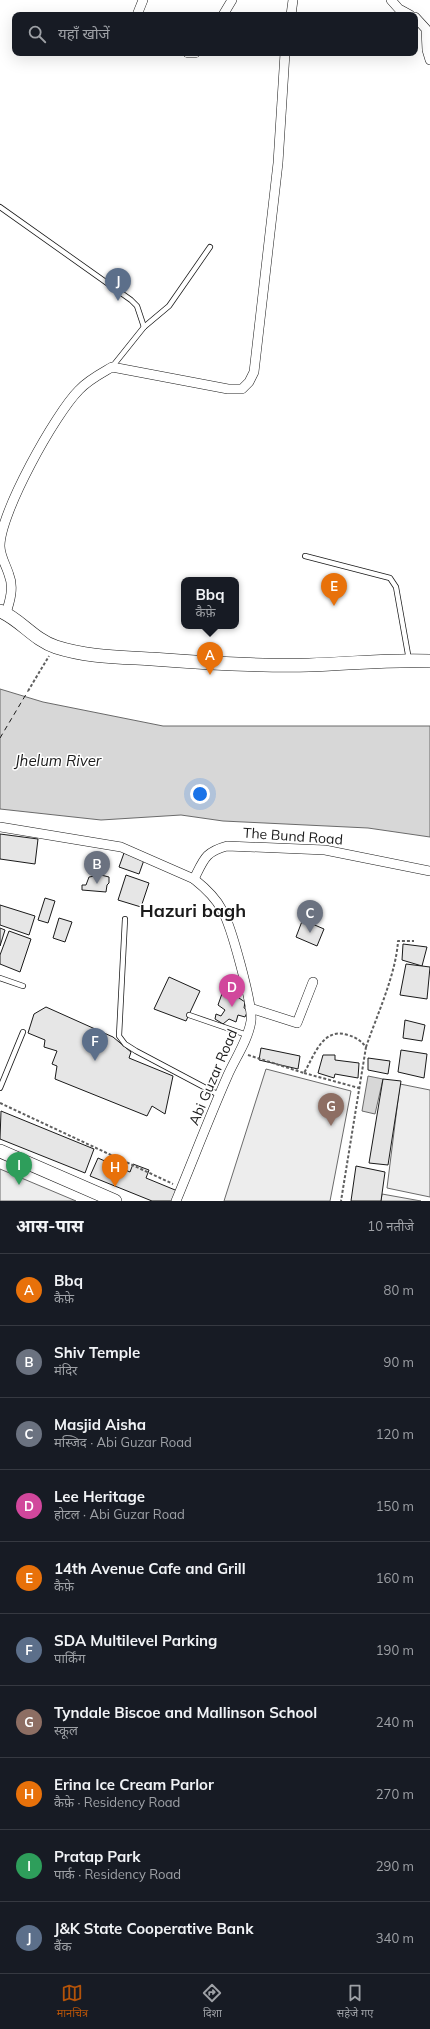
<!DOCTYPE html>
<html lang="hi">
<meta charset="utf-8">
<style>
body{margin:0;font-family:Mulish,"Noto Sans Devanagari",sans-serif;background:#242831;color:#f1f3f6}
.you{position:absolute;left:200px;top:794px;width:14px;height:14px;margin:-10px;border:3px solid #fff;border-radius:50%;background:#1a73e8;box-shadow:0 0 0 6px #1a73e833}
.badge{display:grid;place-items:center;width:26px;height:26px;border-radius:50%;background:#b45309;color:#fff;font-size:13px;font-weight:700}
.pin{position:absolute;translate:-50% -33px;filter:drop-shadow(0 1px 2px #0008)}
.pin::after{content:'';position:absolute;top:21px;width:14px;height:12px;background:inherit;clip-path:polygon(0 0,100% 0,50% 100%)}
.popup{position:absolute;left:181px;top:577px;width:58px;height:52px;box-sizing:border-box;display:grid;place-content:center;border-radius:8px;background:#171b24;filter:drop-shadow(0 1px 3px #0005);font-size:13px;white-space:nowrap;color:#9ea1a6}
.popup b{font-size:15px;color:#f1f3f6}
.popup::after{content:'';position:absolute;left:50%;top:100%;margin-left:-8px;border:8px solid transparent;border-top-color:#171b24}
.list{margin:0;padding:0;list-style:none}
h2{display:flex;justify-content:space-between;align-items:center;height:52px;margin:0;padding:0 16px;font-size:17px}
h2 small{font-size:13px;font-weight:400;color:#9ea1a6}
.list li{display:grid;grid-template-columns:26px 1fr auto;gap:12px;align-items:center;box-sizing:border-box;height:72px;padding:0 16px;border-top:1px solid #363941}
.list b{display:block;font-size:15px;white-space:nowrap}
.list p{margin:0;font-size:13px;white-space:nowrap;color:#9ea1a6}
.list em{font-size:13px;font-style:normal;color:#9ea1a6}
.icon{flex:none;width:22px;height:22px;fill:none;stroke:currentColor;stroke-width:2;stroke-linecap:round;stroke-linejoin:round}
.map{position:relative;flex:none;width:430px;height:1201px;overflow:hidden}
.search{position:absolute;background:#171b24;box-shadow:0 4px 16px #0002;left:12px;right:12px;top:12px;height:44px;display:flex;align-items:center;gap:10px;box-sizing:border-box;padding:0 14px;border-radius:8px;color:#9ea1a6;font-size:15px}
.sheet{height:772px;background:#171b24}
nav{display:flex;justify-content:space-around;align-items:center;box-sizing:border-box;height:56px;border-top:1px solid #363941;background:#171b24;font-size:11px;color:#9ea1a6}
nav a{display:grid;justify-items:center;gap:2px}
nav .on{color:#b45309}
.map>svg:first-child{display:block}
.built{fill:#ededed;stroke:#6a6a6a}
.water{fill:#d7d7d7;stroke:#6a6a6a}
.lines{fill:none;stroke-linecap:round;stroke-linejoin:round}
.ferry{stroke:#1a1a1a;stroke-width:1;stroke-dasharray:5 4;stroke-linecap:butt}
.building{fill:#e6e6e6;stroke:#1a1a1a}
.service-casing{stroke:#1a1a1a;stroke-width:6}
.minor-casing{stroke:#1a1a1a;stroke-width:10}
.secondary-casing{stroke:#1a1a1a;stroke-width:14}
.path{stroke:#5f5f5f;stroke-width:2;stroke-dasharray:3 2;stroke-linecap:butt}
.service{stroke:#fff;stroke-width:4.5}
.minor{stroke:#fff;stroke-width:9}
.secondary{stroke:#fff;stroke-width:13}
.labels{text-anchor:middle;stroke-width:3;stroke-linejoin:round;paint-order:stroke}
.street-label{font-size:14px;fill:#1a1a1a;stroke:#fff}
.water-label{font-size:15px;font-style:italic;fill:#1a1a1a;stroke:#fff}
.district-label{font-size:18px;font-weight:bold;fill:#1a1a1a;stroke:#fff}
</style>
<div class="map">
<svg width="430" height="1201" viewBox="0 0 430 1201">
<rect width="100%" height="100%" fill="#fff"/>
<g class="built">
<polygon points="266,1069 351,1091 330,1201 224,1201"/>
<polygon points="400,1084 430,1090 430,1197 387,1188"/>
<polygon points="0,1169 76,1201 0,1201"/>
<polygon points="382,1194 421,1201 381,1201"/>
</g>
<g class="water">
<polygon points="0,689 43,702 163,726 430,726 430,837 368,828 223,821 181,815 101,820 0,809"/>
<polygon points="368,1076 383,1079 375,1114 362,1111"/>
</g>
<g class="lines">
<polyline class="ferry" points="0,738 28,691"/>
</g>
<g class="building">
<polygon points="0,834 38,839 35,864 0,859"/>
<polygon points="124,853 144,860 139,874 119,867"/>
<polygon points="101,875 109,877 109,883 107,885 106,892 82,890 82,885 86,885 89,877"/>
<polygon points="126,875 149,883 141,907 118,900"/>
<polygon points="45,898 55,901 48,923 38,920"/>
<polygon points="0,905 35,916 29,935 0,925"/>
<polygon points="308,915 311,917 310,923 324,929 317,946 296,937 304,916"/>
<polygon points="59,918 72,922 65,942 53,938"/>
<polygon points="0,928 5,930 0,946"/>
<polygon points="9,931 31,939 20,972 0,964 0,955"/>
<polygon points="403,944 427,947 422,966 402,960"/>
<polygon points="406,964 430,967 427,999 400,995"/>
<polygon points="169,977 200,991 186,1021 154,1009"/>
<polygon points="224,988 245,1002 244,1008 248,1010 245,1017 238,1015 236,1022 229,1019 223,1024 215,1019 216,1014 221,1016 225,1010 218,1005"/>
<polygon points="46,1007 113,1037 131,1052 129,1058 173,1076 165,1114 152,1106 147,1116 55,1079 57,1066 52,1064 57,1051 44,1047 45,1040 28,1033 34,1014"/>
<polygon points="405,1020 425,1025 422,1041 403,1038"/>
<polygon points="261,1048 300,1056 298,1069 259,1060"/>
<polygon points="401,1050 427,1054 424,1078 398,1072"/>
<polygon points="323,1055 335,1055 335,1060 359,1063 358,1078 335,1074 334,1078 318,1073"/>
<polygon points="368,1058 390,1061 388,1074 368,1070"/>
<polygon points="383,1079 401,1081 388,1165 369,1163"/>
<polygon points="1,1111 94,1149 85,1173 0,1139"/>
<polygon points="98,1158 130,1172 133,1164 149,1170 146,1178 180,1192 176,1201 152,1201 90,1176"/>
<polygon points="356,1166 385,1172 381,1201 351,1201"/>
</g>
<g class="lines">
<defs>
<g id="service">
<polyline points="0,207 131,300 137,306 144,327"/>
<polyline points="112,367 144,327 169,306 210,247"/>
<polyline points="305,556 390,578 396,587 409,660"/>
<polyline points="125,919 119,1036 125,1044 136,1051 219,1095"/>
<polyline points="0,978 23,986"/>
<polyline points="189,1015 247,1035"/>
<polyline points="0,1088 23,1032"/>
</g>
<g id="minor">
<polyline points="391,0 399,9 410,15"/>
<polyline points="137,15 143,0"/>
<polyline points="223,15 232,0"/>
<polyline points="291,15 293,0"/>
<polyline points="415,17 426,29 427,50 430,60"/>
<polyline points="188,53 195,53"/>
<path d="M6 613C10 601 14 587 9 575 6 565 0 556 0 546 0 513 55 414 79 390 88 380 100 374 112 367L228 389H242L249 382 254 372 278 163 285 53"/>
<path d="M0 827 121 847 194 879C204 887 216 898 222 910 231 925 253 1005 251 1021 248 1041 234 1060 227 1077 209 1118 193 1160 176 1201"/>
<path d="M194 879C204 859 205 852 227 846L325 850 430 871"/>
<polyline points="250,1008 297,1023 313,982"/>
</g>
<g id="secondary">
<path d="M0 611C20 619 34 640 56 647 87 657 119 657 152 659 204 663 256 666 309 665 349 664 390 659 430 661"/>
<polyline points="0,1151 115,1201"/>
</g>
</defs>
<use href="#service" class="service-casing"/>
<use href="#minor" class="minor-casing"/>
<use href="#secondary" class="secondary-casing"/>
<g class="path">
<polyline points="28,691 49,656"/>
<path d="M366 1047C377 1015 396 974 398 941H414"/>
<path d="M248 1055 304 1073C315 1054 323 1027 348 1035 357 1038 360 1040 366 1047L341 1201"/>
<polyline points="304,1073 359,1088"/>
<polyline points="0,1103 173,1184"/>
</g>
<use href="#service" class="service"/>
<use href="#minor" class="minor"/>
<use href="#secondary" class="secondary"/>
</g>
<g class="labels">
<g class="street-label">
<text transform="translate(293 836) rotate(4)" y="5">The Bund Road</text>
<text transform="translate(213 1077) rotate(-67)" y="5">Abi Guzar Road</text>
</g>
<g class="water-label">
<text x="58" y="766">Jhelum River</text>
</g>
<g class="district-label">
<text x="193" y="917">Hazuri bagh</text>
</g>
</g>
</svg>
<div class="you"></div>
<div class="pin badge" style="left:210px;top:675px;background:#e8710a">A</div>
<div class="popup"><b>Bbq</b>कैफ़े</div>
<div class="pin badge" style="left:97px;top:884px;background:#6b7280">B</div>
<div class="pin badge" style="left:310px;top:933px;background:#6b7280">C</div>
<div class="pin badge" style="left:232px;top:1007px;background:#d1479c">D</div>
<div class="pin badge" style="left:334px;top:606px;background:#e8710a">E</div>
<div class="pin badge" style="left:95px;top:1061px;background:#5c6f8a">F</div>
<div class="pin badge" style="left:331px;top:1126px;background:#8d6e63">G</div>
<div class="pin badge" style="left:115px;top:1187px;background:#e8710a">H</div>
<div class="pin badge" style="left:19px;top:1185px;background:#2e9e5b">I</div>
<div class="pin badge" style="left:118px;top:301px;background:#5c6f8a">J</div>
<div class="search"><svg class="icon" aria-label="search" viewBox="0 0 24 24"><circle cx="10" cy="10" r="6"/><path d="M15 15l6 6"/></svg>यहाँ खोजें</div>
</div>
<section class="sheet">
<h2>आस-पास<small>10 नतीजे</small></h2>
<ul class="list">
<li><span class="badge" style="background:#e8710a">A</span><div><b>Bbq</b><p>कैफ़े</p></div><em>80 m</em></li>
<li><span class="badge" style="background:#6b7280">B</span><div><b>Shiv Temple</b><p>मंदिर</p></div><em>90 m</em></li>
<li><span class="badge" style="background:#6b7280">C</span><div><b>Masjid Aisha</b><p>मस्जिद · Abi Guzar Road</p></div><em>120 m</em></li>
<li><span class="badge" style="background:#d1479c">D</span><div><b>Lee Heritage</b><p>होटल · Abi Guzar Road</p></div><em>150 m</em></li>
<li><span class="badge" style="background:#e8710a">E</span><div><b>14th Avenue Cafe and Grill</b><p>कैफ़े</p></div><em>160 m</em></li>
<li><span class="badge" style="background:#5c6f8a">F</span><div><b>SDA Multilevel Parking</b><p>पार्किंग</p></div><em>190 m</em></li>
<li><span class="badge" style="background:#8d6e63">G</span><div><b>Tyndale Biscoe and Mallinson School</b><p>स्कूल</p></div><em>240 m</em></li>
<li><span class="badge" style="background:#e8710a">H</span><div><b>Erina Ice Cream Parlor</b><p>कैफ़े · Residency Road</p></div><em>270 m</em></li>
<li><span class="badge" style="background:#2e9e5b">I</span><div><b>Pratap Park</b><p>पार्क · Residency Road</p></div><em>290 m</em></li>
<li><span class="badge" style="background:#5c6f8a">J</span><div><b>J&amp;K State Cooperative Bank</b><p>बैंक</p></div><em>340 m</em></li>
</ul>
</section>
<nav>
<a class="on"><svg class="icon" aria-label="map" viewBox="0 0 24 24"><path d="M3 6l6-2 6 2 6-2v14l-6 2-6-2-6 2zM9 4v14M15 6v14"/></svg>मानचित्र</a>
<a><svg class="icon" aria-label="directions" viewBox="0 0 24 24"><path d="M12 3l9 9-9 9-9-9zM9 14v-3h6M13 9l2 2-2 2"/></svg>दिशा</a>
<a><svg class="icon" aria-label="saved" viewBox="0 0 24 24"><path d="M7 4h10v16l-5-4-5 4z"/></svg>सहेजे गए</a>
</nav>
